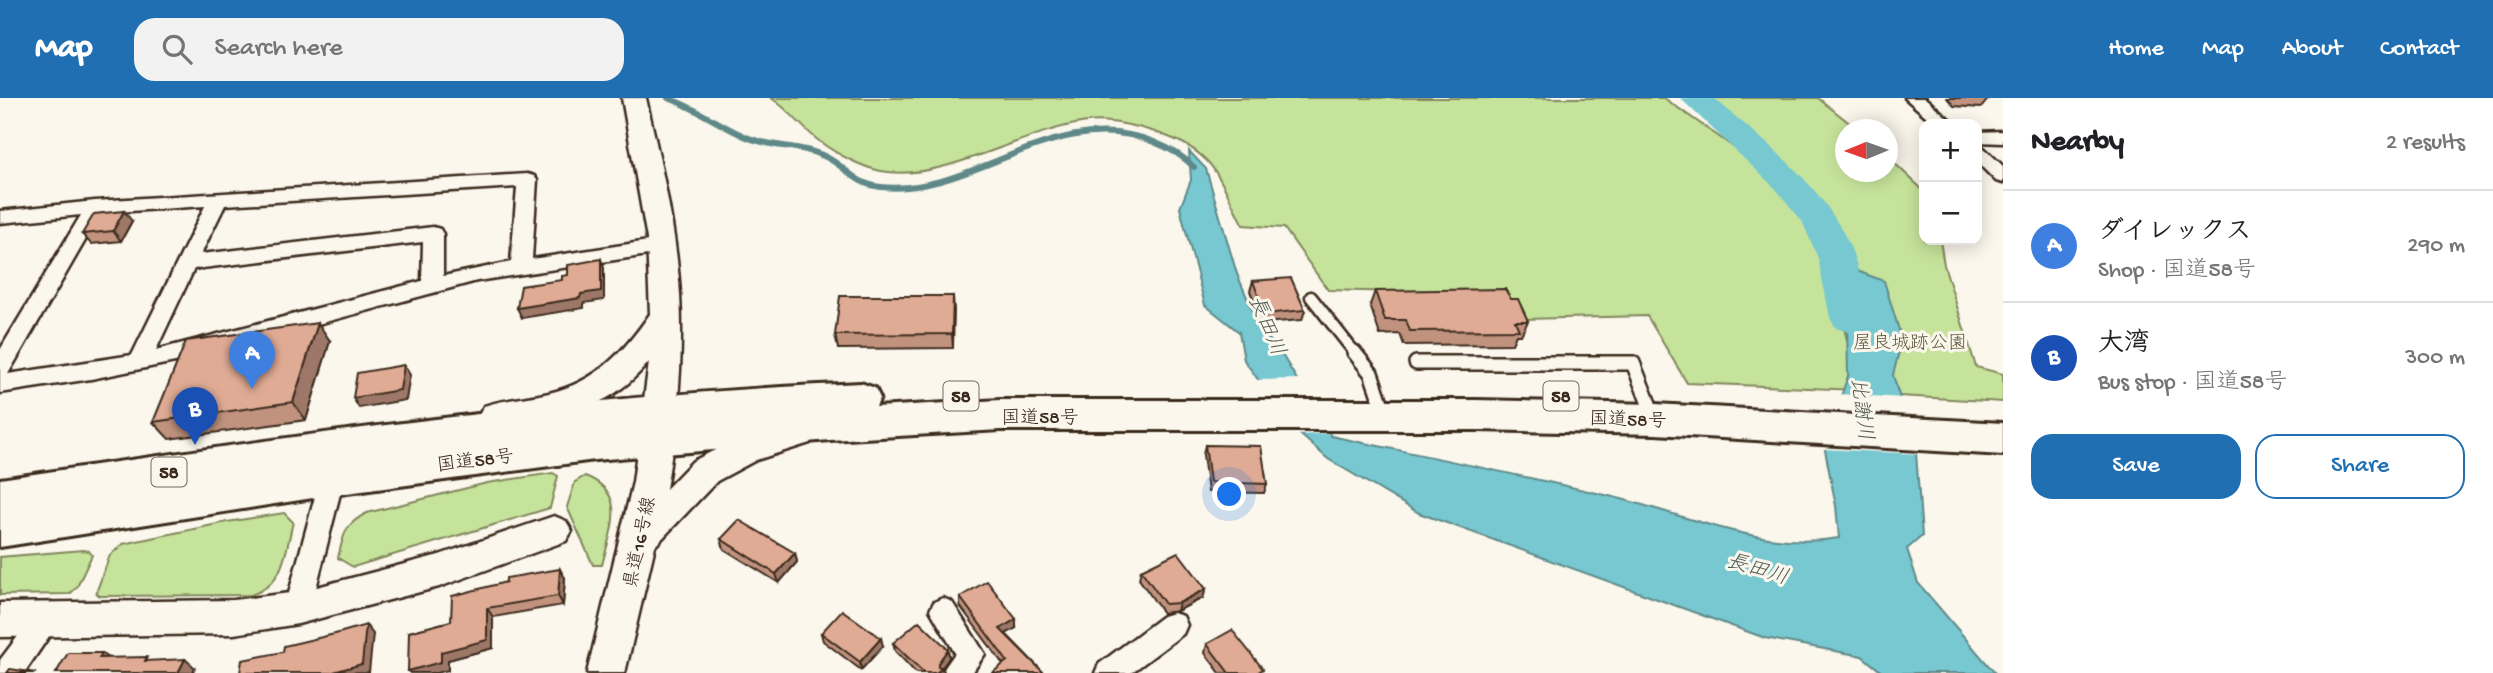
<!DOCTYPE html>
<meta charset="utf-8">
<style>
body{margin:0;font-family:"Gochi Hand","Klee One",sans-serif;background:#f2f2f2;color:#202124}
.controls{position:absolute;right:21px;top:21px;display:grid;overflow:hidden;border-radius:14px;box-shadow:0 4px 18px #0003}
.controls button{width:63px;height:63px;display:grid;place-items:center;padding:0;border:0;border-bottom:2px solid #e0e0e0;background:#fff;color:#202124;font:35px sans-serif}
.compass{position:absolute;left:1835px;top:21px;width:63px;height:63px;border-radius:50%;background:#fff;box-shadow:0 4px 18px #0003;rotate:269deg}
.you{position:absolute;left:1230px;top:397px;width:24px;height:24px;margin:-18px;border:5px solid #fff;border-radius:50%;background:#1a73e8;box-shadow:0 0 0 10px #1a73e833}
.badge{display:grid;place-items:center;width:46px;height:46px;border-radius:50%;background:#1f6fb2;color:#fff;font-size:23px;font-weight:700}
.pin{position:absolute;translate:-50% -58px;filter:drop-shadow(0 2px 4px #0008)}
.pin::after{content:'';position:absolute;top:37px;width:24px;height:21px;background:inherit;clip-path:polygon(0 0,100% 0,50% 100%)}
.list{margin:0;padding:0;list-style:none}
h2{display:flex;justify-content:space-between;align-items:center;height:91px;margin:0;padding:0 28px;font-size:30px}
h2 small{font-size:23px;font-weight:400;color:#757577}
.list li{display:grid;grid-template-columns:46px 1fr auto;gap:21px;align-items:center;box-sizing:border-box;height:112px;padding:0 28px;border-top:2px solid #e0e0e0}
.list b{display:block;font-size:26px;white-space:nowrap}
.list p{margin:0;font-size:23px;white-space:nowrap;color:#757577}
.list em{font-size:23px;font-style:normal;color:#757577}
.actions{display:flex;gap:14px;padding:21px 28px}
.actions a{flex:1;padding:16px 0;border:2px solid #1f6fb2;border-radius:21px;text-align:center;font-size:24px;color:#1f6fb2}
.actions .main{background:#1f6fb2;color:#fff}
.icon{flex:none;width:38px;height:38px;fill:none;stroke:currentColor;stroke-width:2;stroke-linecap:round;stroke-linejoin:round}
.map{position:relative;flex:none;width:2003px;height:575px;overflow:hidden}
header{display:flex;align-items:center;gap:42px;box-sizing:border-box;height:98px;padding:0 35px;background:#1f6fb2;color:#fff}
header strong{font-size:33px}
nav{display:flex;gap:38px;margin-inline-start:auto;font-size:24px}
.search{width:490px;height:63px;background:#f2f2f2;display:flex;align-items:center;gap:18px;box-sizing:border-box;padding:0 24px;border-radius:21px;color:#757577;font-size:26px}
main{display:flex}
aside{flex:1;background:#fff}
.map>svg:first-child{display:block}
.green{fill:#c6e39b;stroke:#80865c;stroke-width:2}
.water{fill:#77c8d0;stroke:#5f8989;stroke-width:2}
.pier{fill:#fbf7ec}
.lines{fill:none;stroke-linecap:round;stroke-linejoin:round}
.stream{stroke:#5f8989;stroke-width:6}
.river{fill:#77c8d0;fill-rule:evenodd}
.lane-far1-casing{stroke:#3b2a1e;stroke-width:15}
.lane-casing{stroke:#3b2a1e;stroke-width:18}
.street-casing{stroke:#3b2a1e;stroke-width:5}
.secondary-casing{stroke:#3b2a1e;stroke-width:5}
.highway-casing{stroke:#3b2a1e;stroke-width:6}
.lane-far1{stroke:#fbf7ec;stroke-width:10}
.lane{stroke:#fbf7ec;stroke-width:13}
.street{fill:#fbf7ec;fill-rule:evenodd}
.secondary{fill:#fbf7ec;fill-rule:evenodd}
.highway{fill:#fbf7ec;fill-rule:evenodd}
.wall{fill:#c1937f;stroke:#3b2a1e;stroke-width:2}
.shaded-wall{fill:#9d7868;stroke:#3b2a1e;stroke-width:2}
.building{fill:#e0ab94;stroke:#3b2a1e;stroke-width:2}
.labels{text-anchor:middle;stroke-width:6;stroke-linejoin:round;paint-order:stroke}
.shield{fill:#fbf7ec;stroke:#75685c;stroke-width:2}
.shield-label{font-size:18px;font-weight:bold;fill:#3b2a1e}
.park-label{font-size:19px;fill:#5e583d;stroke:#fbf7ec}
.street-label{font-size:19px;fill:#3b2a1e;stroke:#fbf7ec}
.water-label{font-size:21px;font-style:italic;fill:#4d5953;stroke:#fbf7ec}
</style>
<header>
<strong>Map</strong>
<div class="search"><svg class="icon" aria-label="search" viewBox="0 0 24 24"><circle cx="10" cy="10" r="6"/><path d="M15 15l6 6"/></svg>Search here</div>
<nav><a>Home</a><a>Map</a><a>About</a><a>Contact</a></nav>
</header>
<main>
<div class="map">
<svg width="2003" height="575" viewBox="0 0 2003 575">
<rect width="100%" height="100%" fill="#fbf7ec"/>
<filter id="ink" filterUnits="userSpaceOnUse"><feTurbulence type="fractalNoise" baseFrequency=".0143" numOctaves="2"/><feDisplacementMap in="SourceGraphic" scale="14" xChannelSelector="R" yChannelSelector="G"/><feConvolveMatrix kernelMatrix="1 2 1 2 8 2 1 2 1" color-interpolation-filters="sRGB"/></filter>
<g filter="url(#ink)">
<g class="green">
<path d="M771 0H1664L1790 89 1825 151 1859 292 1687 285 1647 218 1523 221 1501 197 1328 192 1284 130 1243 127C1233 109 1220 75 1206 62 1191 47 1175 41 1155 34 1136 28 1107 21 1087 24 1023 32 943 85 881 73 861 69 835 55 819 43 802 30 790 12 771 0Z"/>
<polygon points="1693,0 1818,0 1857,31 1846,32 1846,74 1888,74 1888,59 1924,93 1924,142 1940,142 1944,167 1976,269 2003,276 2003,304 1864,296 1832,149 1794,88"/>
<path d="M553 375 558 378 550 410 353 469 338 460C344 435 344 427 367 415L487 385Z"/>
<path d="M585 378C629 395 611 431 602 467H593L567 409 575 384Z"/>
<path d="M284 415 293 424C285 455 285 486 251 497L100 498 96 495 110 457 123 446 227 424Z"/>
<polygon points="83,452 89,453 92,457 77,489 70,496 0,497 0,459"/>
</g>
<path class="water" d="M1189 53 1206 71 1237 176 1259 228 1284 260 1331 338C1421 357 1511 375 1601 396 1679 413 1758 454 1839 440L1836 408 1824 347 1848 278 1847 224 1833 164 1884 183 1902 242 1893 277 1916 355 1922 438 1907 451 1918 485 1995 575H1883L1862 558 1765 540 1419 415 1328 361 1293 330 1244 262 1239 234 1205 207 1180 110 1191 82Z"/>
<g class="pier">
<polygon points="1301,281 1333,335 1334,335 1296,337 1254,282"/>
<polygon points="1838,296 1903,300 1919,356 1823,351 1821,346"/>
</g>
<g class="lines">
<path class="stream" d="M668 0C697 10 721 29 749 40 774 50 802 47 826 59 848 70 854 86 881 89 973 99 1054 5 1154 44 1169 50 1182 57 1194 69"/>
<path class="river" d="M1680 0H1714C1763 43 1818 82 1847 142 1859 166 1863 194 1868 220L1862 230 1849 234 1836 230 1830 220 1818 160 1802 123 1775 90Z"/>
<defs>
<polyline id="lane-far1" points="1311,199 1355,255"/>
<g id="lane">
<polyline points="1354,254 1371,275 1385,316"/>
<polyline points="1416,265 1633,265 1655,321"/>
</g>
<g id="street">
<polygon points="1905,0 1925,0 1955,26 1935,26"/>
<polygon points="2003,33 2003,45 1977,44 1977,34"/>
<polygon points="1977,48 1984,50 2003,68 2003,85 1996,83 1977,64"/>
<path d="M527 76 534 78 537 82 532 161 661 141 668 143 671 148 668 153 661 155 477 183 185 262 91 281 0 295V252L81 117 0 125V113L95 103ZM517 89 511 164 443 178V136L440 131 433 129 201 156 225 107ZM205 108 132 257 8 276 101 115ZM423 144 422 183 156 252 194 171Z"/>
<polygon points="332,370 341,373 344,380 311,510 307,518 298,522 289,518 285,510 320,380 323,373"/>
<polygon points="943,500 952,504 985,556 972,575 941,575 955,555 930,512 934,504"/>
<polygon points="47,510 57,513 60,522 24,575 0,575 0,562 37,513"/>
<polygon points="1173,515 1183,518 1187,527 1183,536 1131,575 1095,575 1099,566 1163,518"/>
</g>
<g id="secondary">
<path d="M622 0H646C658 54 671 108 677 162 686 238 679 317 666 391L693 363 733 343 798 323 810 327 814 336 810 345 756 362 717 383 655 448 625 575H587L633 384 649 264C637 278 623 291 607 300 580 314 512 335 484 326L479 317 484 308C505 301 527 300 549 295 596 284 623 255 650 216L647 141Z"/>
<polygon points="554,418 566,423 572,433 566,443 439,489 298,526 234,536 0,539 0,505 234,502 298,494 439,457"/>
</g>
<path id="highway" d="M861 285 875 290 880 300 876 309 1000 302H1476L1655 306 2003 325V357L1655 336 1476 332H1000L830 342 595 362 332 397 0 449V381C286 339 571 297 861 285Z"/>
</defs>
<use href="#lane-far1" class="lane-far1-casing"/>
<use href="#lane" class="lane-casing"/>
<use href="#street" class="street-casing"/>
<use href="#secondary" class="secondary-casing"/>
<use href="#highway" class="highway-casing"/>
<use href="#lane-far1" class="lane-far1"/>
<use href="#lane" class="lane"/>
<use href="#street" class="street"/>
<use href="#secondary" class="secondary"/>
<use href="#highway" class="highway"/>
</g>
<g class="wall">
<polygon points="1947,0 1989,0 1981,10 1954,8"/>
<polygon points="132,123 121,143 91,146 82,136"/>
<polygon points="1253,183 1305,212 1302,222 1263,225 1250,193"/>
<polygon points="1375,193 1511,201 1528,223 1521,237 1516,237 1512,246 1404,247 1400,236 1380,237 1370,207"/>
<polygon points="953,198 953,250 838,251 835,237"/>
<polygon points="330,243 306,322 169,341 153,324"/>
<polygon points="1205,347 1267,386 1264,395 1208,394 1203,357"/>
<polygon points="721,441 795,455 797,464 779,485 724,451"/>
<polygon points="1141,472 1203,500 1177,513 1163,515 1139,481"/>
<polygon points="565,480 563,507 493,519 493,550 448,562 448,572 409,534 451,523"/>
<polygon points="960,499 1016,530 1006,536 1043,574 1003,566 960,508"/>
<polygon points="821,535 883,548 861,572 823,543"/>
<polygon points="893,545 948,551 949,560 942,569 944,575 916,575 895,553"/>
<polygon points="1207,546 1262,575 1220,575 1205,555"/>
</g>
<g class="shaded-wall">
<polygon points="124,113 132,123 121,143 113,133"/>
<polygon points="601,161 604,170 604,202 584,205 584,210 522,220 517,210 581,196"/>
<polygon points="953,198 954,212 953,250 952,236"/>
<polygon points="318,225 330,243 306,322 293,304"/>
<polygon points="404,267 410,277 406,302 359,310 353,300"/>
<polygon points="795,455 797,464 779,485 776,476"/>
<polygon points="560,471 565,480 563,507 558,498"/>
<polygon points="1206,491 1203,500 1177,513 1179,505"/>
<polygon points="487,510 493,519 493,550 448,562 448,572 437,575 410,575 408,573 441,554"/>
<polygon points="1016,521 1016,530 1000,539 1000,531"/>
<polygon points="366,527 373,536 369,574 330,575"/>
<polygon points="881,540 883,548 861,572 860,564"/>
<polygon points="948,551 949,560 940,572 943,569 944,575 936,575 938,565"/>
<polygon points="102,555 113,563 99,560"/>
<polygon points="185,561 195,570 192,575 178,575"/>
</g>
<g class="building">
<polygon points="124,113 113,133 82,136 94,116"/>
<polygon points="601,161 601,193 581,196 580,200 517,210 521,188 562,182 562,178 568,177 568,167"/>
<polygon points="1291,180 1305,212 1265,216 1253,183"/>
<polygon points="1505,191 1511,201 1518,201 1528,223 1515,223 1519,232 1410,233 1406,222 1385,222 1375,193"/>
<polygon points="840,198 953,198 952,236 835,237"/>
<polygon points="318,225 293,304 153,324 186,243"/>
<polygon points="404,267 400,292 353,300 357,275"/>
<polygon points="1205,347 1261,348 1267,386 1210,384"/>
<polygon points="739,422 795,455 776,476 721,441"/>
<polygon points="1178,454 1206,491 1179,505 1165,506 1141,472"/>
<polygon points="560,471 558,498 487,510 487,542 441,554 441,564 408,573 409,534 451,523 452,498 506,484 506,480"/>
<polygon points="987,483 1016,521 1000,531 1043,574 1042,575 992,575 1007,563 960,499"/>
<polygon points="842,512 881,540 860,564 821,535"/>
<polygon points="919,523 948,551 938,565 938,569 943,569 936,575 924,575 893,545"/>
<polygon points="366,527 362,566 330,575 240,575 242,562 283,554 284,548 335,536"/>
<polygon points="1232,532 1263,571 1257,575 1229,575 1207,546"/>
<polygon points="68,555 102,555 99,560 147,559 145,563 185,561 178,575 56,575"/>
<polygon points="10,571 36,575 7,575"/>
</g>
</g>
<g class="labels">
<g class="shield">
<rect x="943.5" y="283.5" width="35" height="29" rx="5"/>
<rect x="1543.5" y="283.5" width="35" height="29" rx="5"/>
<rect x="151.5" y="359.5" width="35" height="29" rx="5"/>
</g>
<g class="shield-label">
<text x="961" y="304">58</text>
<text x="1561" y="304">58</text>
<text x="169" y="380">58</text>
</g>
<g class="park-label">
<text x="1910" y="250">屋良城跡公園</text>
</g>
<g class="street-label">
<text x="1040" y="325">国道58号</text>
<text transform="translate(1628 320) rotate(2)" y="7">国道58号</text>
<text transform="translate(475 361) rotate(-7)" y="7">国道58号</text>
<text transform="translate(638 444) rotate(-78)" y="7">県道16号線</text>
</g>
<g class="water-label">
<text transform="translate(1268 227) rotate(67)" y="7">長田川</text>
<text transform="translate(1863 311) rotate(82)" y="7">比謝川</text>
<text transform="translate(1758 470) rotate(17)" y="7">長田川</text>
</g>
</g>
</svg>
<div class="controls">
<button>+</button>
<button>−</button>
</div>
<svg class="compass" viewBox="-18 -18 36 36"><path d="M0-13l5 13h-10z" fill="#e53935"/><path d="M0 13l5-13h-10z" fill="#757577"/></svg>
<div class="you"></div>
<div class="pin badge" style="left:252px;top:291px;background:#3f7fe0">A</div>
<div class="pin badge" style="left:195px;top:347px;background:#1a4fb4">B</div>
</div>
<aside>
<h2>Nearby<small>2 results</small></h2>
<ul class="list">
<li><span class="badge" style="background:#3f7fe0">A</span><div><b>ダイレックス</b><p>Shop · 国道58号</p></div><em>290 m</em></li>
<li><span class="badge" style="background:#1a4fb4">B</span><div><b>大湾</b><p>Bus stop · 国道58号</p></div><em>300 m</em></li>
</ul>
<div class="actions"><a class="main">Save</a><a>Share</a></div>
</aside>
</main>
